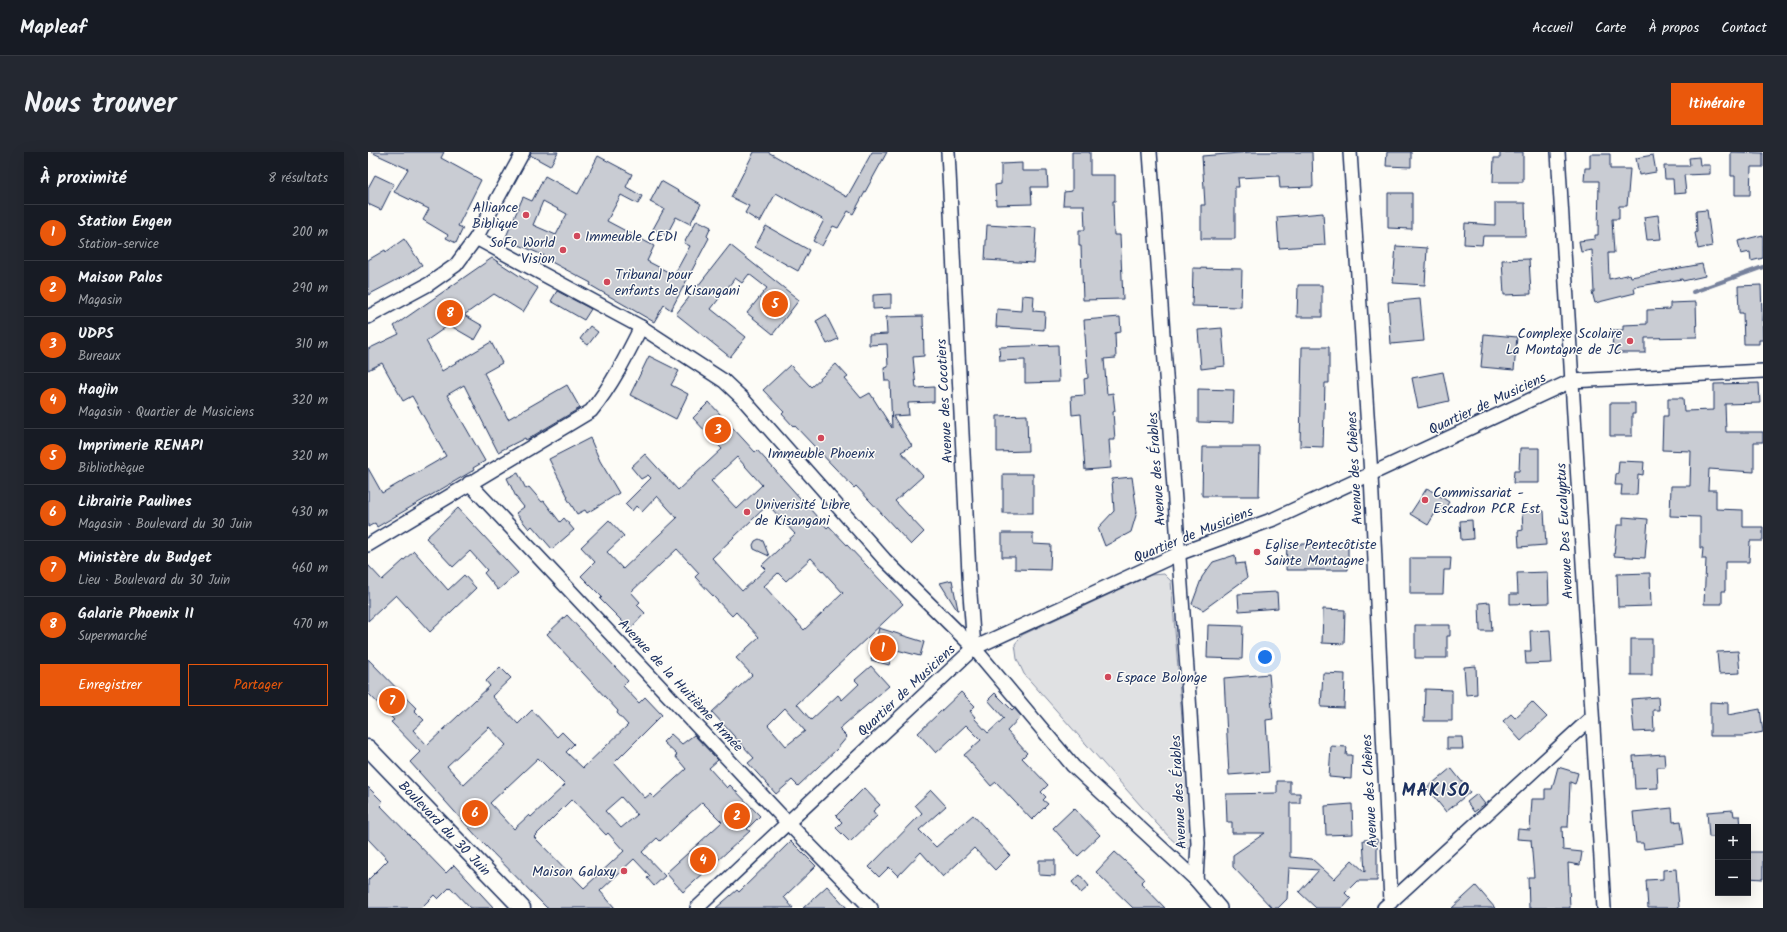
<!DOCTYPE html>
<html lang="fr">
<meta charset="utf-8">
<style>
body{margin:0;font-family:Kalam,sans-serif;background:#242831;color:#f1f3f6}
.controls{position:absolute;right:12px;bottom:12px;display:grid;overflow:hidden;border-radius:0px;box-shadow:0 4px 16px #0002}
.controls button{width:36px;height:36px;display:grid;place-items:center;padding:0;border:0;border-bottom:1px solid #363941;background:#171b24;color:#f1f3f6;font:20px sans-serif}
.you{position:absolute;left:897px;top:505px;width:14px;height:14px;margin:-10px;border:3px solid #fff;border-radius:50%;background:#1a73e8;box-shadow:0 0 0 6px #1a73e833}
.badge{display:grid;place-items:center;width:26px;height:26px;border-radius:50%;background:#ea580c;color:#fff;font-size:13px;font-weight:700}
.pin{position:absolute;translate:-50% -50%;border:2px solid #fff;box-shadow:0 1px 4px #0006}
.list{margin:0;padding:0;list-style:none}
h2{display:flex;justify-content:space-between;align-items:center;height:52px;margin:0;padding:0 16px;font-size:17px}
h2 small{font-size:13px;font-weight:400;color:#9ea1a6}
.list li{display:grid;grid-template-columns:26px 1fr auto;gap:12px;align-items:center;box-sizing:border-box;height:56px;padding:0 16px;border-top:1px solid #363941}
.list b{display:block;font-size:15px;white-space:nowrap}
.list p{margin:0;font-size:13px;white-space:nowrap;color:#9ea1a6}
.list em{font-size:13px;font-style:normal;color:#9ea1a6}
.actions{display:flex;gap:8px;padding:12px 16px}
.actions a{flex:1;padding:9px 0;border:1px solid #ea580c;border-radius:0px;text-align:center;font-size:14px;color:#ea580c}
.actions .main{background:#ea580c;color:#fff}
.map{position:relative;flex:none;width:1395px;height:756px;overflow:hidden;border-radius:0px}
header{display:flex;align-items:center;gap:24px;box-sizing:border-box;height:56px;padding:0 20px;background:#171b24;border-bottom:1px solid #363941}
header strong{font-size:19px}
nav{display:flex;gap:22px;margin-inline-start:auto;font-size:14px}
.intro{display:flex;align-items:center;justify-content:space-between;box-sizing:border-box;height:96px;padding:0 24px}
h1{margin:0;font-size:28px}
.button{padding:10px 18px;border-radius:0px;background:#ea580c;color:#fff;font-size:14px;font-weight:700}
main{display:flex;gap:24px;padding:0 24px}
aside{flex:1;background:#171b24;border-radius:0px;box-shadow:0 4px 16px #0002}
.map>svg:first-child{display:block}
.green{fill:#e0e1e3;stroke:#7e88a0}
.lines{fill:none;stroke-linecap:round;stroke-linejoin:round}
.stream{stroke:#76819c;stroke-width:4}
.building{fill:#c9ccd3;stroke:#1b2f5e;fill-rule:evenodd}
.minor-casing{stroke:#1b2f5e;stroke-width:16}
.tertiary-casing{stroke:#1b2f5e;stroke-width:19}
.minor{stroke:#fdfcf7;stroke-width:13}
.tertiary{stroke:#fdfcf7;stroke-width:16}
.poi-dot{fill:#d1495b;stroke:#fdfcf7;stroke-width:1.5}
.labels{text-anchor:middle;stroke-width:3;stroke-linejoin:round;paint-order:stroke}
.poi-label{font-size:14px;fill:#1b2f5e;stroke:#fdfcf7;text-anchor:start}
.street-label{font-size:14px;fill:#1b2f5e;stroke:#fdfcf7}
.district-label{font-size:18px;font-weight:bold;letter-spacing:1px;fill:#1b2f5e;stroke:#fdfcf7}
</style>
<header>
<strong>Mapleaf</strong>
<nav><a>Accueil</a><a>Carte</a><a>À propos</a><a>Contact</a></nav>
</header>
<div class="intro"><h1>Nous trouver</h1><a class="button">Itinéraire</a></div>
<main>
<aside>
<h2>À proximité<small>8 résultats</small></h2>
<ul class="list">
<li><span class="badge">1</span><div><b>Station Engen</b><p>Station-service</p></div><em>200 m</em></li>
<li><span class="badge">2</span><div><b>Maison Palos</b><p>Magasin</p></div><em>290 m</em></li>
<li><span class="badge">3</span><div><b>UDPS</b><p>Bureaux</p></div><em>310 m</em></li>
<li><span class="badge">4</span><div><b>Haojin</b><p>Magasin · Quartier de Musiciens</p></div><em>320 m</em></li>
<li><span class="badge">5</span><div><b>Imprimerie RENAPI</b><p>Bibliothèque</p></div><em>320 m</em></li>
<li><span class="badge">6</span><div><b>Librairie Paulines</b><p>Magasin · Boulevard du 30 Juin</p></div><em>430 m</em></li>
<li><span class="badge">7</span><div><b>Ministère du Budget</b><p>Lieu · Boulevard du 30 Juin</p></div><em>460 m</em></li>
<li><span class="badge">8</span><div><b>Galarie Phoenix II</b><p>Supermarché</p></div><em>470 m</em></li>
</ul>
<div class="actions"><a class="main">Enregistrer</a><a>Partager</a></div>
</aside>
<div class="map">
<svg width="1395" height="756" viewBox="0 0 1395 756">
<rect width="100%" height="100%" fill="#fdfcf7"/>
<filter id="ink" filterUnits="userSpaceOnUse"><feTurbulence type="fractalNoise" baseFrequency=".025" numOctaves="2"/><feDisplacementMap in="SourceGraphic" scale="8" xChannelSelector="R" yChannelSelector="G"/><feConvolveMatrix kernelMatrix="1 2 1 2 8 2 1 2 1" color-interpolation-filters="sRGB"/></filter>
<g filter="url(#ink)">
<path class="green" d="M796 422 803 429 824 691 820 697C807 694 798 681 789 672L656 522 649 507 647 492 654 483 783 423Z"/>
<g class="lines">
<polyline class="stream" points="1325,140 1395,115"/>
</g>
<g class="building">
<polygon points="3,0 76,0 73,6 113,28 90,74 95,76 88,91 78,86 80,83 55,68 61,57 26,40 40,17"/>
<polygon points="163,0 190,0 182,14 162,3"/>
<polygon points="386,0 400,0 479,45 504,0 519,0 485,62 480,59 470,76 465,74 454,94 445,89 456,68 408,41 392,70 377,61 381,54 363,45"/>
<polygon points="704,0 722,0 722,23 747,23 747,49 745,49 746,83 752,83 755,147 715,148 713,94 711,94 711,78 717,78 716,53 695,53 696,40 704,39"/>
<polygon points="884,0 944,0 945,35 912,36 911,24 870,26 871,35 867,35 867,87 833,87 833,53 837,53 834,4"/>
<polygon points="1019,0 1043,0 1043,15 1018,14"/>
<polygon points="1132,0 1155,0 1155,30 1125,30 1126,6 1132,6"/>
<polygon points="1363,0 1395,1 1395,15 1383,15 1382,43 1367,43 1367,24 1363,24"/>
<polygon points="1222,2 1242,2 1242,17 1262,17 1259,54 1251,54 1251,67 1244,67 1246,101 1240,101 1241,127 1262,122 1263,125 1334,112 1337,124 1315,129 1314,127 1266,135 1267,141 1227,151 1224,140 1226,140 1224,98 1213,100 1211,89 1227,87 1227,83 1230,83 1231,29 1216,29 1217,16 1222,16"/>
<polygon points="1285,3 1288,20 1271,23 1268,6"/>
<path d="M230 4 264 22 258 35 274 44 270 52 253 43 239 69 286 94 279 109 306 123 322 94 316 91 329 68 343 75 339 84 341 86 303 158 296 153 286 170 222 133 223 131 176 106 177 104 137 87 155 45 164 49 177 24 210 42ZM175 49 199 62 188 83 165 73Z"/>
<polygon points="1331,5 1332,13 1342,13 1342,22 1316,23 1318,41 1306,42 1305,27 1297,27 1296,14 1322,14 1321,6"/>
<polygon points="654,11 654,19 679,19 680,35 663,35 664,52 628,53 627,33 633,32 633,12"/>
<polygon points="7,23 26,32 13,58 0,52 0,36"/>
<polygon points="293,29 333,52 322,72 308,65 298,84 285,77 296,57 282,50"/>
<polygon points="1020,41 1044,41 1044,77 1020,76"/>
<polygon points="1127,51 1157,51 1158,84 1115,84 1114,93 1096,92 1097,71 1127,73"/>
<polygon points="1339,58 1344,94 1330,97 1327,81 1329,80 1328,59"/>
<polygon points="955,61 957,93 911,96 909,65"/>
<polygon points="1290,63 1293,87 1279,88 1276,65"/>
<polygon points="619,73 668,76 666,111 617,108"/>
<polygon points="398,74 441,98 430,119 387,95"/>
<polygon points="1395,83 1395,106 1383,109 1382,100 1373,102 1370,89"/>
<polygon points="36,87 54,113 42,121 0,143 0,108 17,98 18,100"/>
<polygon points="362,93 431,148 405,182 379,161 399,136 381,122 374,131 367,126 343,157 378,185 362,205 308,162"/>
<polygon points="1028,94 1059,96 1057,133 1025,131"/>
<polygon points="124,106 170,136 155,160 126,142 96,163 115,174 107,188 81,173 58,189 74,219 123,190 134,211 116,221 140,267 199,233 212,256 158,288 157,286 130,300 96,233 79,243 117,309 105,316 106,318 9,375 7,371 0,375 0,316 14,341 78,304 44,244 35,249 14,211 0,218 0,197 31,182 26,174"/>
<polygon points="1161,107 1163,142 1136,143 1134,108"/>
<polygon points="825,116 874,117 873,155 824,154"/>
<polygon points="930,133 954,133 954,165 929,165"/>
<polygon points="1393,133 1395,188 1391,188 1391,192 1376,192 1375,161 1371,161 1370,134"/>
<polygon points="189,139 223,157 216,168 183,149"/>
<polygon points="523,142 523,156 505,157 505,143"/>
<polygon points="654,143 666,144 665,159 677,160 676,178 628,175 629,157 653,159"/>
<polygon points="1052,147 1056,189 1023,192 1020,150"/>
<polygon points="1328,150 1329,185 1277,186 1277,201 1245,201 1244,178 1255,178 1255,173 1279,172 1279,158 1302,157 1302,151"/>
<polygon points="458,163 470,187 459,192 448,169"/>
<polygon points="555,164 556,204 545,205 548,236 566,235 566,250 540,251 541,263 525,264 544,294 533,300 555,324 527,349 556,380 543,393 488,334 486,336 426,273 425,274 414,262 416,260 395,238 422,213 443,235 468,212 480,225 477,227 493,246 502,241 524,276 522,229 517,229 516,216 520,215 519,192 501,193 501,183 519,182 518,165"/>
<polygon points="752,165 753,180 747,181 748,206 736,207 739,242 745,241 747,259 745,260 747,288 741,288 743,316 717,318 713,262 704,263 703,244 717,243 716,227 720,226 716,168"/>
<polygon points="222,174 230,180 220,193 212,187"/>
<polygon points="854,176 857,214 833,217 830,178"/>
<polygon points="1116,182 1149,185 1146,218 1113,215"/>
<polygon points="690,193 691,230 657,231 657,208 632,209 631,195"/>
<polygon points="934,195 961,195 961,231 957,231 955,295 932,294"/>
<polygon points="281,204 311,219 303,233 320,242 308,267 262,243"/>
<polygon points="1075,220 1081,249 1050,256 1044,226"/>
<polygon points="1391,231 1392,251 1357,252 1358,280 1395,280 1395,290 1386,290 1386,320 1341,317 1340,338 1348,338 1348,357 1375,358 1375,375 1395,375 1395,389 1382,389 1381,410 1357,410 1357,439 1354,439 1354,452 1336,452 1338,407 1334,407 1335,396 1332,396 1332,365 1302,364 1303,334 1322,334 1323,299 1294,298 1295,264 1300,264 1300,246 1315,246 1316,259 1346,258 1346,232"/>
<polygon points="830,237 866,238 865,271 830,270"/>
<path d="M341 250 387 300 389 298 459 376 461 374 535 452 429 552 443 568 470 543 474 548 491 532 487 528 503 514 521 534 471 577 479 585 469 597 430 634 424 628 408 642 380 611 386 606 344 560 384 523 368 506 391 485 368 460 364 464 327 425 331 421 309 397 263 440 272 450 269 453 277 461 262 477 232 447 234 445 213 424 227 410 213 395 241 368 256 384 239 400 255 417 309 366 289 344 274 360 268 354 264 359 257 352 283 326 280 323 273 327 263 315 277 302 310 338 354 297 325 266ZM369 305 394 333 369 357 343 329ZM405 348 402 355 427 382 394 413 398 417 374 439 344 406ZM443 406 475 441 436 478 396 434 410 421 418 429ZM417 556 437 579 418 594 400 573Z"/>
<polygon points="1242,251 1267,251 1267,262 1264,262 1264,284 1242,284"/>
<polygon points="659,263 660,299 629,300 629,264"/>
<polygon points="222,286 232,309 251,341 219,361 217,358 209,362 199,346 200,345 181,307"/>
<polygon points="835,295 892,295 891,344 834,344"/>
<polygon points="1152,296 1171,296 1171,331 1145,331 1146,319 1151,319"/>
<polygon points="1251,309 1276,310 1275,323 1270,322 1269,343 1253,343 1254,333 1247,333 1248,322 1250,321"/>
<polygon points="150,321 158,337 161,335 174,350 176,349 192,370 196,366 206,378 184,397 164,374 161,377 148,361 156,355 148,345 139,326"/>
<rect x="635" y="322" width="30" height="39"/>
<polygon points="764,325 769,360 763,380 737,394 730,376 746,359 744,327"/>
<polygon points="1059,336 1081,350 1074,361 1069,358 1060,373 1042,362"/>
<polygon points="90,356 150,421 130,438 116,421 119,418 102,399 85,415 58,386"/>
<polygon points="1176,359 1178,393 1151,395 1150,379 1155,378 1154,360"/>
<polygon points="1255,365 1280,367 1277,406 1246,404 1249,373 1255,373"/>
<polygon points="1104,368 1105,387 1093,388 1092,369"/>
<polygon points="634,381 665,381 665,392 683,393 682,418 647,417 647,405 634,405"/>
<polygon points="391,387 395,389 401,404 386,397 385,393 387,389"/>
<polygon points="919,392 980,392 980,418 918,418"/>
<polygon points="46,399 80,438 96,423 108,436 62,480 28,443 0,469 0,413 14,428"/>
<polygon points="867,403 868,412 876,411 879,426 835,458 824,452 834,425 845,410"/>
<polygon points="1042,406 1083,406 1082,418 1076,418 1075,442 1042,442"/>
<polygon points="1180,420 1181,451 1142,452 1142,442 1150,442 1149,421"/>
<polygon points="1282,421 1283,454 1250,455 1249,422"/>
<polygon points="584,428 590,458 589,458 572,431"/>
<polygon points="909,440 910,456 871,459 870,442"/>
<polygon points="1122,450 1124,479 1112,479 1111,451"/>
<polygon points="955,457 977,458 976,492 954,491"/>
<path d="M199 463 260 529 255 534 271 551 277 545 294 563 246 611 277 646 282 642 286 646 318 617 307 604 309 603 295 590 303 582 314 592 326 583 350 608 341 616 359 636 362 633 392 664 379 677 382 679 315 740 298 721 354 670 334 650 292 689 289 686 274 700 297 724 286 734 279 726 282 724 266 707 232 739 247 756H179L112 688 42 610 52 600 23 570 26 568 0 541V507L48 556 46 558 56 568 45 578 59 593 122 534 118 529 132 515 143 526 124 544 150 572 164 558 189 585 194 580 206 592 198 600 215 616 260 573 249 561 250 559 179 482ZM121 575 138 593 96 633 79 614ZM170 606 197 633 163 665 161 663 146 677 122 651ZM253 645 269 663 253 676 237 659ZM204 647 238 683 240 681 256 699 216 736 166 685Z"/>
<polygon points="840,473 875,474 874,507 839,506"/>
<polygon points="1047,473 1082,473 1082,484 1079,484 1079,506 1047,506"/>
<polygon points="511,476 556,490 552,504 525,497 521,513 503,508"/>
<polygon points="1182,478 1184,511 1158,512 1157,499 1163,499 1162,479"/>
<rect x="1263" y="487" width="21" height="36"/>
<polygon points="1370,499 1372,521 1351,522 1349,500"/>
<polygon points="1108,514 1109,542 1098,543 1096,515"/>
<polygon points="955,521 977,522 976,556 953,555"/>
<polygon points="901,522 905,567 898,568 901,620 861,623 856,526"/>
<polygon points="1057,537 1084,538 1084,569 1056,569"/>
<polygon points="593,540 607,554 602,559 607,565 606,566 620,581 636,566 620,548 627,541 644,558 646,556 653,564 639,579 659,601 654,606 680,633 673,640 678,645 675,648 680,652 664,668 628,630 623,634 596,603 613,588 598,573 568,601 550,581"/>
<polygon points="1290,545 1291,558 1285,558 1286,579 1266,580 1263,547"/>
<polygon points="1164,550 1179,565 1153,589 1135,569 1143,562 1147,566"/>
<polygon points="1342,550 1360,551 1360,563 1392,557 1395,580 1375,584 1342,584"/>
<polygon points="1079,585 1094,585 1095,597 1079,597"/>
<polygon points="963,594 979,595 978,603 984,603 983,627 961,625"/>
<polygon points="1296,602 1297,615 1289,615 1290,636 1267,637 1265,604"/>
<polygon points="1190,615 1210,621 1207,632 1202,630 1200,675 1194,675 1195,698 1214,700 1212,713 1200,711 1202,756 1161,756 1160,725 1166,725 1163,688 1149,687 1150,677 1162,678 1164,647 1177,647 1177,637 1184,637"/>
<polygon points="1083,616 1102,640 1078,660 1059,636"/>
<polygon points="909,629 922,629 922,641 932,641 932,651 922,651 922,705 944,707 966,727 984,708 997,720 995,688 1009,687 1009,729 989,729 977,741 983,747 975,756 948,756 931,740 951,718 921,716 919,747 910,756 904,756 865,715 865,703 897,681 864,681 864,670 859,670 858,642 909,641"/>
<polygon points="0,635 15,650 12,653 78,721 86,713 126,756 102,756 82,735 70,747 66,743 53,756 0,756 0,728 20,708 0,687"/>
<polygon points="496,636 512,653 505,659 509,664 482,690 468,676 474,670 468,664"/>
<polygon points="563,638 578,654 551,678 568,695 605,663 642,703 627,718 606,696 575,725 553,700 530,724 521,715 511,725 501,715 554,661 547,653"/>
<polygon points="1109,642 1117,652 1106,660 1099,650"/>
<polygon points="984,652 985,682 958,683 957,654"/>
<polygon points="706,656 732,683 710,704 685,676"/>
<polygon points="1304,656 1305,670 1313,669 1316,692 1276,697 1275,691 1268,691 1265,660"/>
<polygon points="1365,658 1366,664 1372,664 1373,675 1350,675 1350,685 1341,685 1339,660"/>
<polygon points="423,689 448,714 416,745 425,756 348,756 369,738 371,740"/>
<polygon points="747,700 777,727 773,731 797,756 765,756 728,720"/>
<polygon points="1380,700 1395,700 1395,727 1380,726"/>
<polygon points="671,708 687,708 687,724 671,723"/>
<polygon points="1308,717 1311,756 1280,756 1278,728 1295,727 1295,718"/>
<polygon points="712,723 721,734 713,741 704,730"/>
<polygon points="459,734 479,756 435,756"/>
<polygon points="1108,734 1127,756 1084,756"/>
</g>
<g class="lines">
<defs>
<g id="minor">
<polyline points="580,0 602,442 606,496"/>
<polyline points="782,0 821,545 830,691 828,728"/>
<polyline points="982,0 1003,323 1023,750"/>
<polyline points="1190,0 1236,756"/>
<polyline points="108,86 273,175 356,229 374,246 517,408 606,496 705,614 828,728 852,756"/>
<polyline points="0,165 61,132 88,113 108,86 155,0"/>
<polyline points="101,331 419,670 503,756"/>
<path d="M0 393 223 259C244 233 258 205 273 175"/>
<polyline points="329,756 606,496 810,402 906,367 1203,229 1395,219"/>
<polyline points="1016,756 1223,566"/>
</g>
<g id="tertiary">
<path id="s1" d="M0 596 154 756"/>
</g>
</defs>
<use href="#minor" class="minor-casing"/>
<use href="#tertiary" class="tertiary-casing"/>
<use href="#minor" class="minor"/>
<use href="#tertiary" class="tertiary"/>
</g>
</g>
<g class="poi-dot">
<circle cx="158" cy="63" r="4"/>
<circle cx="209" cy="84" r="4"/>
<circle cx="195" cy="98" r="4"/>
<circle cx="239" cy="130" r="4"/>
<circle cx="1262" cy="189" r="4"/>
<circle cx="453" cy="286" r="4"/>
<circle cx="1057" cy="348" r="4"/>
<circle cx="379" cy="360" r="4"/>
<circle cx="889" cy="400" r="4"/>
<circle cx="740" cy="525" r="4"/>
<circle cx="256" cy="719" r="4"/>
</g>
<g class="labels">
<g class="poi-label">
<text x="150" y="60" text-anchor="end">Alliance<tspan x="150" dy="16">Biblique</tspan></text>
<text x="217" y="89">Immeuble CEDI</text>
<text x="187" y="95" text-anchor="end">SoFo World<tspan x="187" dy="16">Vision</tspan></text>
<text x="247" y="127">Tribunal pour<tspan x="247" dy="16">enfants de Kisangani</tspan></text>
<text x="1254" y="186" text-anchor="end">Complexe Scolaire<tspan x="1254" dy="16">La Montagne de JC</tspan></text>
<text x="453" y="306" text-anchor="middle">Immeuble Phoenix</text>
<text x="1065" y="345">Commissariat -<tspan x="1065" dy="16">Escadron PCR Est</tspan></text>
<text x="387" y="357">Univerisité Libre<tspan x="387" dy="16">de Kisangani</tspan></text>
<text x="897" y="397">Eglise Pentecôtiste<tspan x="897" dy="16">Sainte Montagne</tspan></text>
<text x="748" y="530">Espace Bolonge</text>
<text x="248" y="724" text-anchor="end">Maison Galaxy</text>
</g>
<g class="street-label">
<text transform="translate(576 249) rotate(-93)" y="5">Avenue des Cocotiers</text>
<text transform="translate(1119 251) rotate(-25)" y="5">Quartier de Musiciens</text>
<text transform="translate(986 316) rotate(-93)" y="5">Avenue des Chênes</text>
<text transform="translate(788 317) rotate(-94)" y="5">Avenue des Érables</text>
<text transform="translate(1196 379) rotate(-93)" y="5">Avenue Des Eucalyptus</text>
<text transform="translate(825 382) rotate(-22)" y="5">Quartier de Musiciens</text>
<text transform="translate(313 533) rotate(47)" y="5">Avenue de la Huitième Armée</text>
<text transform="translate(538 538) rotate(-43)" y="5">Quartier de Musiciens</text>
<text transform="translate(1001 639) rotate(-93)" y="5">Avenue des Chênes</text>
<text transform="translate(810 640) rotate(-93)" y="5">Avenue des Érables</text>
<text dy="5" stroke="none"><textPath href="#s1" startOffset="111">Boulevard du 30 Juin</textPath></text>
</g>
<g class="district-label">
<text x="1068" y="644">MAKISO</text>
</g>
</g>
</svg>
<div class="controls">
<button>+</button>
<button>−</button>
</div>
<div class="you"></div>
<div class="pin badge" style="left:515px;top:496px">1</div>
<div class="pin badge" style="left:369px;top:664px">2</div>
<div class="pin badge" style="left:350px;top:278px">3</div>
<div class="pin badge" style="left:335px;top:708px">4</div>
<div class="pin badge" style="left:407px;top:152px">5</div>
<div class="pin badge" style="left:107px;top:661px">6</div>
<div class="pin badge" style="left:24px;top:549px">7</div>
<div class="pin badge" style="left:82px;top:161px">8</div>
</div>
</main>
